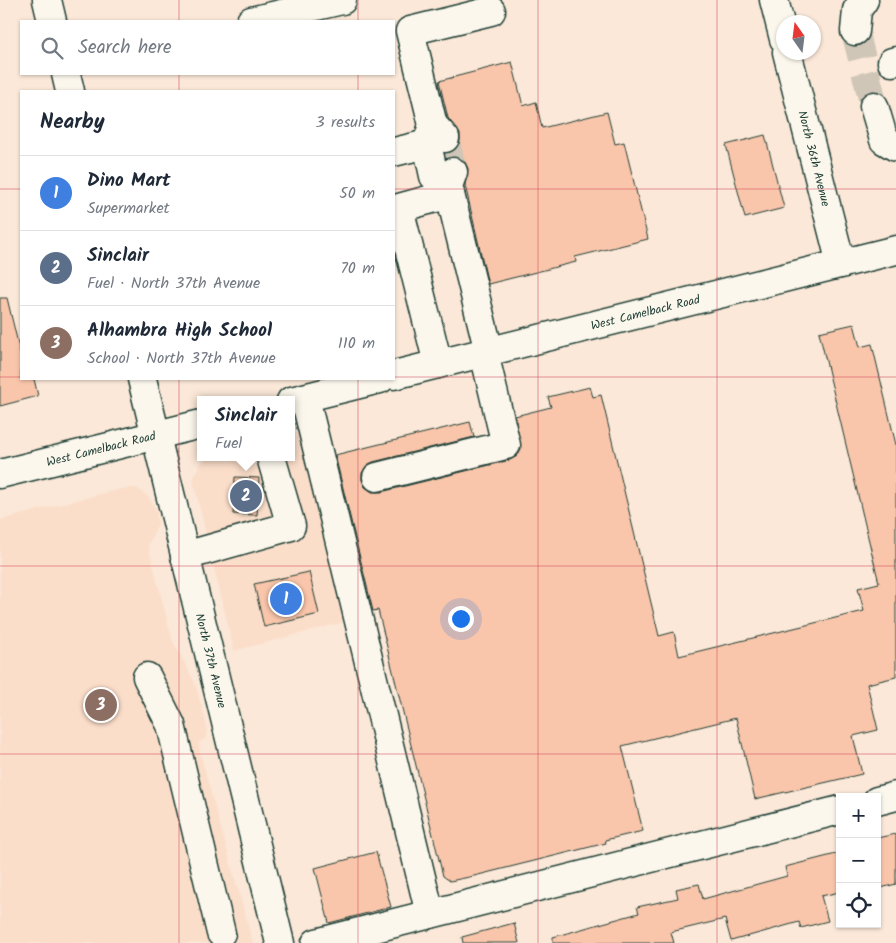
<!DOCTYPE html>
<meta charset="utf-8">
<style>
body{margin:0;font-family:Kalam,sans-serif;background:#f6f6f7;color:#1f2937}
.controls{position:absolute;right:15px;bottom:15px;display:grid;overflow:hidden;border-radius:0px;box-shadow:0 1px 4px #0004}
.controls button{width:45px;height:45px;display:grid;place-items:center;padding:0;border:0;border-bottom:1px solid #e0e1e3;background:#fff;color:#1f2937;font:25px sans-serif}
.compass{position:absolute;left:776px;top:15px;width:45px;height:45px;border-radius:50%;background:#fff;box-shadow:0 1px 4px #0004;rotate:346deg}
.you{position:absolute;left:460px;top:618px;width:18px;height:18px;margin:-12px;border:4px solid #fff;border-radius:50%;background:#1a73e8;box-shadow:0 0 0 8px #1a73e833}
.badge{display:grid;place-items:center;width:32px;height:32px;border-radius:50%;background:#111827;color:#fff;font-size:16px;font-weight:700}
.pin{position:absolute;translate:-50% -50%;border:2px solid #fff;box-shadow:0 1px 5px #0006}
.popup{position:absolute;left:197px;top:396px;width:98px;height:65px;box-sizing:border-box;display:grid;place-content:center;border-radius:0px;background:#fff;filter:drop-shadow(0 1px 4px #0005);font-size:16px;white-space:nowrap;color:#747a83}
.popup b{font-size:19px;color:#1f2937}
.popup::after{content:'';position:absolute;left:50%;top:100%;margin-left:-10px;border:10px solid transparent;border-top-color:#fff}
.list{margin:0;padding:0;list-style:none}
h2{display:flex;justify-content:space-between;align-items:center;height:65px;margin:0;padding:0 20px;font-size:21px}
h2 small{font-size:16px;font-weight:400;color:#747a83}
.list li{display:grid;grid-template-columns:32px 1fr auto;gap:15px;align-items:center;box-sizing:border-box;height:75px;padding:0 20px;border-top:1px solid #e0e1e3}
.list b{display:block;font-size:19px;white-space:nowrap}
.list p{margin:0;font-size:16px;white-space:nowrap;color:#747a83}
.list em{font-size:16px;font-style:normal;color:#747a83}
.icon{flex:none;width:28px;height:28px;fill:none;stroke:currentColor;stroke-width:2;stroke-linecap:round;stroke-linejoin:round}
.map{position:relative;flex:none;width:896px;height:943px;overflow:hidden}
.search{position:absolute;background:#fff;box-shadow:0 1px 4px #0004;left:20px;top:20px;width:375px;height:55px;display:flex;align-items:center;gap:12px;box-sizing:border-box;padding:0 18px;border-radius:0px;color:#747a83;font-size:19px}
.panel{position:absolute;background:#fff;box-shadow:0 1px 4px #0004;left:20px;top:90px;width:375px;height:290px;border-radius:0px}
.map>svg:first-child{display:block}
.built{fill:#fbdeca}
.building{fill:#fac6ab;stroke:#1f3d34}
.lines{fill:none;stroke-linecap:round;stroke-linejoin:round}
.minor-tunnel{stroke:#cfc6b7;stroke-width:28;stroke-dasharray:28 14;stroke-linecap:butt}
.minor-casing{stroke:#1f3d34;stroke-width:31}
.major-casing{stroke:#1f3d34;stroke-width:31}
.minor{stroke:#fbf7ec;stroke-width:28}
.major{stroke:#fbf7ec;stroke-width:28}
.grid{fill:none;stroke:#d1495b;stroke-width:1;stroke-opacity:0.55}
.labels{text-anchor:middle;stroke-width:5;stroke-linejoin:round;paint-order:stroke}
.street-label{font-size:12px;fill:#1f3d34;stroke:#fbf7ec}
</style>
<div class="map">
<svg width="896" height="943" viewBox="0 0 896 943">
<rect width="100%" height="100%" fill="#fbe8d8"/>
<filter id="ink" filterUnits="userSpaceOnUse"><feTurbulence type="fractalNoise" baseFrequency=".02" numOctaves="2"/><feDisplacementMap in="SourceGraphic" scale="10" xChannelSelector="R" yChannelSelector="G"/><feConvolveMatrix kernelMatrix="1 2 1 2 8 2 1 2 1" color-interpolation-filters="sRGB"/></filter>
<g filter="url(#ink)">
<g class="built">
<polygon points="301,432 348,621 234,651 194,484 194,475 202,462 208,457 291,457 291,435"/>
<polygon points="137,488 149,497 156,510 158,524 148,545 172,639 195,683 207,726 206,738 199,742 200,753 253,943 0,943 0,520 120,489"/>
</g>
<g class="building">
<polygon points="512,62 523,106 536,102 542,128 607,112 615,144 624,142 648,239 575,257 576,262 488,284 465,185 468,169 465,162 458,157 456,149 460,142 460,134 448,118 439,81"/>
<polygon points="765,135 784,208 745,218 726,145"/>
<polygon points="0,298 7,298 21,356 21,379 34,379 38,396 0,406"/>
<polygon points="854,324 860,347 872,344 896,445 896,677 867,684 878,730 853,736 862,774 755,799 736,718 622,746 643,831 605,840 606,843 474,876 450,881 443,876 378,610 373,611 335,455 470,422 474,437 373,462 367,465 362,473 362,480 365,487 372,492 381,492 510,460 517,456 521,449 515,416 551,407 548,397 590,387 593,397 601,395 659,636 674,632 679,656 864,611 858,588 879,583 819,332"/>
<polygon points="235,477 259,478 257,515 233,514"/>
<polygon points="309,572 319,614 264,627 254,584"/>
<polygon points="896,834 896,884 877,889 877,838"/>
<polygon points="376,852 391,907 329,923 315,868"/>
<polygon points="840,853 840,892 821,896 828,921 801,928 799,922 731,941 725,919 671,932 674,943 553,943 553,937 639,913 637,907 678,898 676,889 699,884 703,899 787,876 785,867"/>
<polygon points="514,923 519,943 463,943 462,937"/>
</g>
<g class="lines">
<g class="minor-tunnel">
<polyline points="855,31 874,106"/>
<polyline points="445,138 453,172"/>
</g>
<defs>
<g id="minor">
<polyline points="47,0 52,21"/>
<polyline points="774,0 784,39"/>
<polyline points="251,21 342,0"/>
<polyline points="855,31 857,10 864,0"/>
<path id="s1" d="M787 52 841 264"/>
<polyline points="892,62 896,61"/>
<polyline points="66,74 70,91"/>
<polyline points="874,106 884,140 896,147"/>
<polyline points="433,125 427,144 434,176 448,186"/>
<polyline points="445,138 433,125 410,31 491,11"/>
<polyline points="394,152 427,144"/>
<polyline points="453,172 448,186 489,352"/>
<polyline points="438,364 399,208 450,194"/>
<path id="s2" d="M142 379 280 943"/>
<polyline points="305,398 430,914"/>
<polyline points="377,477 506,445 484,353"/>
<polyline points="185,556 291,526 271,457"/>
<polyline points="147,677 171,725 221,933"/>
<polyline points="877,801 896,796"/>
<polyline points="316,943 840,810"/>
</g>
<g id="major">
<path id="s3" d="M394 375 896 250"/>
<polyline points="291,401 380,379"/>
<path id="s4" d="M0 474 201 424"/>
</g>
</defs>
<use href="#minor" class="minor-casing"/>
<use href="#major" class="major-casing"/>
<use href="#minor" class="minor"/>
<use href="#major" class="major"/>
</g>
</g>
<path class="grid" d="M179 0V21M358 0V21M538 0V943M717 0V943M179 74V91M358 74V91M0 189H21M394 189H896M0 377H21M394 377H896M179 379V943M358 379V943M0 566H896M0 754H896"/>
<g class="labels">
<g class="street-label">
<text dy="4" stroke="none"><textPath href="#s1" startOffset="110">North 36th Avenue</textPath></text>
<text dy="4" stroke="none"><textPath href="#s3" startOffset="259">West Camelback Road</textPath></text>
<text dy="4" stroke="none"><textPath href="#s4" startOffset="104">West Camelback Road</textPath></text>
<text dy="4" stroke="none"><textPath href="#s2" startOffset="290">North 37th Avenue</textPath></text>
</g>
</g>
</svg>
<div class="controls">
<button>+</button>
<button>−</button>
<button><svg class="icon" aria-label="locate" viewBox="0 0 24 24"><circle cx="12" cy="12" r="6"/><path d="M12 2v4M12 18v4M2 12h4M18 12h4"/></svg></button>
</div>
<svg class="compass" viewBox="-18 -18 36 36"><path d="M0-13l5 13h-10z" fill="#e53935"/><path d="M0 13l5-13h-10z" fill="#747a83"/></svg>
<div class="you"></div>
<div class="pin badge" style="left:286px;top:599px;background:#3f7fe0">1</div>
<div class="pin badge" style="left:246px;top:496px;background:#5c6f8a">2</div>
<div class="popup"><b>Sinclair</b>Fuel</div>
<div class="pin badge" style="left:101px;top:705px;background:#8d6e63">3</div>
<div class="search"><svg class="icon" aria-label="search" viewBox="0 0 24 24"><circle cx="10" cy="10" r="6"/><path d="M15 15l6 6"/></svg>Search here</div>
<section class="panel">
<h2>Nearby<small>3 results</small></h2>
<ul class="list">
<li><span class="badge" style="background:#3f7fe0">1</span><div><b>Dino Mart</b><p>Supermarket</p></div><em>50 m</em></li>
<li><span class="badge" style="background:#5c6f8a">2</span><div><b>Sinclair</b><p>Fuel · North 37th Avenue</p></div><em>70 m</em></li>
<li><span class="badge" style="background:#8d6e63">3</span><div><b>Alhambra High School</b><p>School · North 37th Avenue</p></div><em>110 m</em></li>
</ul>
</section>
</div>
